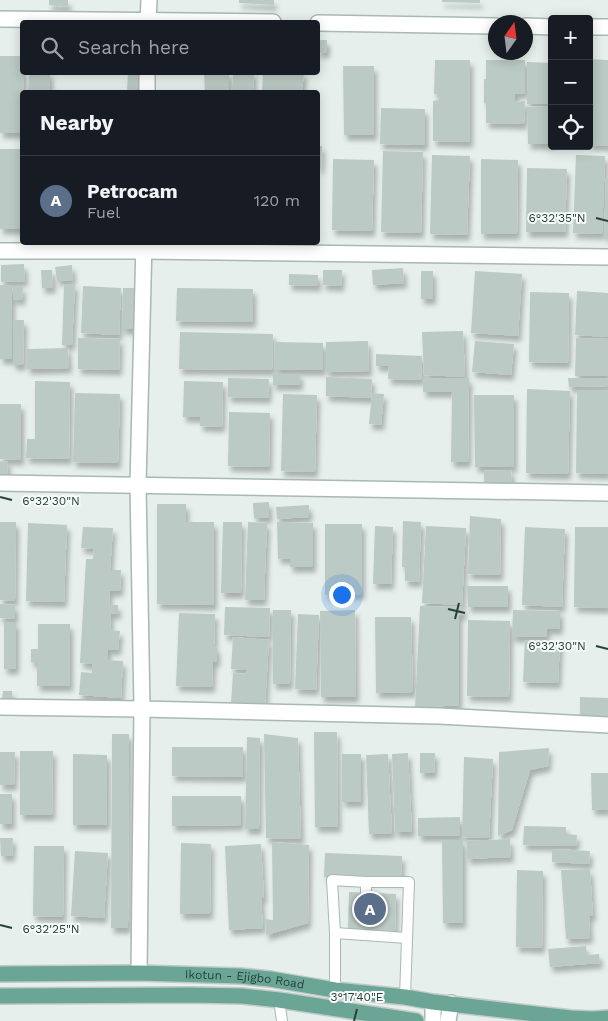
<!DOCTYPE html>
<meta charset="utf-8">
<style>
body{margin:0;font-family:"Work Sans",sans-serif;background:#20242c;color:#f1f3f6}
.controls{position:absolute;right:15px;top:15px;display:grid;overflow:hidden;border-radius:5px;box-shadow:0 2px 12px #0003}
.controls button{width:45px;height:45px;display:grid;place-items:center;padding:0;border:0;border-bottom:1px solid #363941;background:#171b24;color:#f1f3f6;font:25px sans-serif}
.compass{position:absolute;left:488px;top:15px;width:45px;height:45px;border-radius:50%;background:#171b24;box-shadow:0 2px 12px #0003;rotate:14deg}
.you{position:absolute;left:341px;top:594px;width:18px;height:18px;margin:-12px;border:4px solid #fff;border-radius:50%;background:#1a73e8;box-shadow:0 0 0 8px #1a73e833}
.badge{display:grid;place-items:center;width:32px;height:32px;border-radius:50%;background:#1a73e8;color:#fff;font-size:16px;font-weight:700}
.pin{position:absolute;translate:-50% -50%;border:2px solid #fff;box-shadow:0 1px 5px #0006}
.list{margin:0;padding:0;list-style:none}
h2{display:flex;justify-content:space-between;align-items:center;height:65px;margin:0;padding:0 20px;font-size:21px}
h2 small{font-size:16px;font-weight:400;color:#9ea1a6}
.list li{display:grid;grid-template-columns:32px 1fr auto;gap:15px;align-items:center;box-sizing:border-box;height:90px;padding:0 20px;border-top:1px solid #363941}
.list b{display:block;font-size:19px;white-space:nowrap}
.list p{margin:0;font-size:16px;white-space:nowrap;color:#9ea1a6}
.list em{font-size:16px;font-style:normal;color:#9ea1a6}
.icon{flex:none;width:28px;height:28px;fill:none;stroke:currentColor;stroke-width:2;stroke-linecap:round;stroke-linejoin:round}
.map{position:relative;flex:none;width:608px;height:1021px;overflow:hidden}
.search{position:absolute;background:#171b24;box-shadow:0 2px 12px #0003;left:20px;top:20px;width:300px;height:55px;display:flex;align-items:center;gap:12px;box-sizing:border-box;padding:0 18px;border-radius:5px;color:#9ea1a6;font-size:19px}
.panel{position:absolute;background:#171b24;box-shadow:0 2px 12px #0003;left:20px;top:90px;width:300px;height:155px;border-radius:5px}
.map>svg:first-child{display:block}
.building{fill:#bbcac4;filter:url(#shadow)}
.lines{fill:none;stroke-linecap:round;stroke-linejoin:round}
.service-casing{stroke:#a8b8b2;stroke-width:12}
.minor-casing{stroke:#a8b8b2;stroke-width:18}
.primary-casing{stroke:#c2cac8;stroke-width:18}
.service{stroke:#fff;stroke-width:10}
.minor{stroke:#fff;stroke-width:15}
.primary{stroke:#6aa596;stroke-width:15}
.ticks{fill:none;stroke:#24423a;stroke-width:2}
.labels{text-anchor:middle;stroke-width:4;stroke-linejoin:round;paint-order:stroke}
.street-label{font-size:12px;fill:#24423a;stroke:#f7fbf9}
.ticks-label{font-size:12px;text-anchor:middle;fill:#24423a;stroke:#f7fbf9;stroke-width:4;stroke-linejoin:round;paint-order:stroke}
</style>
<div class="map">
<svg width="608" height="1021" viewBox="0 0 608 1021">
<defs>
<filter id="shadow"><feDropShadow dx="3" dy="5.5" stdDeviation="2.5" flood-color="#0004"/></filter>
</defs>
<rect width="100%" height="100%" fill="#e6efeb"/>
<g class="building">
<polygon points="49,0 68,0 68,7 49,5"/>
<polygon points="239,0 274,0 274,5 239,3"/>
<polygon points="442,0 480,0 480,3 442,2"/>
<polygon points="318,40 327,40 327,52 318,53"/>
<polygon points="0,56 22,56 22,72 24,72 22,133 0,133"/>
<polygon points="589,59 608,60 608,146 589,145"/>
<polygon points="435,60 470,60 470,142 433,141 433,101 439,100 439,94 434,94"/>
<polygon points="486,60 525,60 525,93 515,94 515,102 525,101 524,124 486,123 486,104 484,103 484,79 486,79"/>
<polygon points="527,62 552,63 552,104 527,104"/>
<polygon points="343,66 374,66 374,135 344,135"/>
<polygon points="29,72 50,72 50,92 28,92"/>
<polygon points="128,72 139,72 139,92 127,92"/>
<polygon points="204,72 229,72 229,92 205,92"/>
<polygon points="233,72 254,72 253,92 232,92"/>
<polygon points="263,72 304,72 302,92 262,92"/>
<polygon points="552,106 552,144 528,144 527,107"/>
<polygon points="381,108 425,109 425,145 380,144"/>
<polygon points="318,146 322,146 321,168 318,168"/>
<rect x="0" y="149" width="22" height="80"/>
<polygon points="383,151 423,152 421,233 381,232"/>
<polygon points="432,155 470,156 467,235 430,234"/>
<polygon points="576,155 605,156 602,234 573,233"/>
<polygon points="333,159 374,160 372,231 332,230"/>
<polygon points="481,159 518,160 517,234 481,234"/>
<polygon points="527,168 567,169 565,232 526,232"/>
<polygon points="606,179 608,179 608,237 604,237"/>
<polygon points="299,242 314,242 314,245 299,244"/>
<polygon points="24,264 25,281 1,282 1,265"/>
<polygon points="72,265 73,280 57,281 55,267"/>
<polygon points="403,268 404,283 373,285 372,270"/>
<polygon points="41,270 52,270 53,288 42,288"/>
<polygon points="323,270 342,270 341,286 323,285"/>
<rect x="421" y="271" width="12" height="28"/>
<polygon points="475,271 522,274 518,336 471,333"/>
<polygon points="289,274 318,275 318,286 289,285"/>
<polygon points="64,284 75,284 72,345 62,345"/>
<rect x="0" y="285" width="12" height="74"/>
<polygon points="83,286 121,288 119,335 81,333"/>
<polygon points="13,287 23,287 22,300 13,299"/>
<polygon points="123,288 138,288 137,329 122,329"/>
<polygon points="177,288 253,289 253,322 176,321"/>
<polygon points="577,291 608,293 608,337 575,335"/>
<polygon points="530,292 569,293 568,363 529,362"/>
<polygon points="13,320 24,320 23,365 13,365"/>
<polygon points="463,331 465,377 424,375 422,332"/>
<polygon points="180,332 273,334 272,370 179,369"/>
<polygon points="78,338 120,339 119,370 78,369"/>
<polygon points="576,338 608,339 608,376 575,376"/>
<polygon points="368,341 369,371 326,372 326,342"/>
<polygon points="475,341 514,344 511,375 472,372"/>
<polygon points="275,342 323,343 323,370 274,370"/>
<polygon points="68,348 69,368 27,369 27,349"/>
<polygon points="376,354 422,356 421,380 388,379 389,366 376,366"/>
<rect x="273" y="374" width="27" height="11"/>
<polygon points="326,377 372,379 371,398 326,396"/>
<polygon points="228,378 269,379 268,398 228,397"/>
<polygon points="423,378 469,378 468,462 451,462 452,392 423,392"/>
<polygon points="568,378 608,378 608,386 569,387"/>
<polygon points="35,381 70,382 69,459 26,458 27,439 35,439"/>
<polygon points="184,381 223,382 222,427 200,426 200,417 183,417"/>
<polygon points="527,389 570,391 568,474 526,473"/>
<polygon points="577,390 608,390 608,474 576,473"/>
<polygon points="75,393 120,394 118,463 73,462"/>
<polygon points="372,393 384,394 381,425 369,424"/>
<polygon points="283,394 317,395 315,472 281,471"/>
<polygon points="474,395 514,395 514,467 475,467"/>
<polygon points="0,404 21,404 21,460 0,459"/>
<polygon points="229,412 270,413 269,467 228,466"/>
<polygon points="0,461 8,462 7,475 0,475"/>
<polygon points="511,470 512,484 484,485 484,471"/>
<polygon points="269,502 269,518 254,518 253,503"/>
<polygon points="157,504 186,504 186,522 214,522 214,605 157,604"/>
<polygon points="309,505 309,517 277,519 276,507"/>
<polygon points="470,516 501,519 500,575 468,574"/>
<polygon points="403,521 421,522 419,582 405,581 405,567 402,567"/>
<polygon points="0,522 16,522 15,601 0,600"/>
<polygon points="223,522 242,522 241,593 221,593"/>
<polygon points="248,522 267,523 264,600 245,600"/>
<polygon points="277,522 313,523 313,567 290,567 290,558 278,559"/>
<polygon points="28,523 67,525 64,602 26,601"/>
<polygon points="325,524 362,524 362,594 325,595"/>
<polygon points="375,526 393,527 391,584 373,584"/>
<polygon points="426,526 466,528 462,605 422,603"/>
<polygon points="83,527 113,528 110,570 121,570 120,591 110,591 109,605 118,605 118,614 111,613 110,630 120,631 118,650 108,649 108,660 123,661 121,698 79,695 81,672 92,673 92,664 80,663 86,559 93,559 94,549 81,548"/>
<polygon points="525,527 565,529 562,607 522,605"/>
<polygon points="575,527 608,527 608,608 574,607"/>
<polygon points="467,586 508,586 508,607 468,607"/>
<polygon points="0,604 15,605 15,619 0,618"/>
<polygon points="420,606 464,607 463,615 459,615 459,705 415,708"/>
<polygon points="225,607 270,608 269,637 224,635"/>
<polygon points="273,610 291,610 290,684 273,684"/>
<polygon points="355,610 356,697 321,697 320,611"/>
<polygon points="513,610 560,611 560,629 547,629 547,637 512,637"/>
<polygon points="179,613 215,614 214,647 217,648 217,662 213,662 212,687 176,686"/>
<polygon points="298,614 319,615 316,690 295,689"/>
<polygon points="375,617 411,617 413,692 376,693"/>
<polygon points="468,620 510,621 509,697 467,696"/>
<rect x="4" y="622" width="12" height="47"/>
<polygon points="38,624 70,624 70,686 37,686 37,662 31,662 31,649 38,649"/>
<polygon points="233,637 269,640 265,705 231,703 233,673 246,674 246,670 231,669"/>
<polygon points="525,640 560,641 558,683 523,682"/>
<polygon points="3,691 12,691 12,701 2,700"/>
<polygon points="580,697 608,698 608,717 580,715"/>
<polygon points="314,732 337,732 338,827 315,827"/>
<polygon points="112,734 129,734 128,928 111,928"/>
<polygon points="264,734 298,738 301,839 266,838"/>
<polygon points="247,737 260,738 259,829 245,829"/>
<polygon points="172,747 243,747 243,777 172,776"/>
<polygon points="549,748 548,766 530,770 512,830 498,836 499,752"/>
<polygon points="20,751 53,751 52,815 20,815"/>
<polygon points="0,752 15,752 14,785 0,785"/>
<polygon points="408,753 412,832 395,832 392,754"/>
<polygon points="420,753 435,753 434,773 420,773"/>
<polygon points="73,754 107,755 107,825 73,825"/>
<rect x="342" y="754" width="19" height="48"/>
<polygon points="388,754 392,833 369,834 366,755"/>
<polygon points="464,757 493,759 489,838 462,837"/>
<polygon points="591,773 608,773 608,810 592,810"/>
<rect x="0" y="794" width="12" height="30"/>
<polygon points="172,796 241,796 241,825 172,826"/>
<polygon points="460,817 460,836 418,836 418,818"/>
<polygon points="524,826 566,827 566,834 577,835 576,846 523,845"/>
<polygon points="0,838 13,838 12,856 1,856"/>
<polygon points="510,839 511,857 467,859 467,841"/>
<polygon points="442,840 463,840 463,923 443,923"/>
<polygon points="272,842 309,845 308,923 266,935 265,919 273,920"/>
<polygon points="181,843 211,844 210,914 180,914"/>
<polygon points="261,844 264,898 261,898 263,928 229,930 225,846"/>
<polygon points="34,846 64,846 63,917 33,916"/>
<polygon points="552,849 590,851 589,864 552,862"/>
<polygon points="75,851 108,853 104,918 71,916"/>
<polygon points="325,853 402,856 401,881 324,877"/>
<polygon points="590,869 593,916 589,916 590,938 566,939 561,870"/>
<polygon points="517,870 543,871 542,948 516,947"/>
<polygon points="349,892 396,894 395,931 348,929"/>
<polygon points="586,946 587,955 599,954 600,963 550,967 548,949"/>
</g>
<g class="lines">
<defs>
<g id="service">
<polyline points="366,882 366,893"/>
<polyline points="335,933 407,938"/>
<polyline points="335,990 335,933 332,880 366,882 409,882 405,997"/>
<polyline points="279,1000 282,1021"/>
</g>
<g id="minor">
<polyline points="0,19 273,22"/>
<polyline points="148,22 149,0"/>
<polyline points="318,23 496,26"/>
<polyline points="526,26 552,27"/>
<polyline points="589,27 608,27"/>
<polyline points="147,92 147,72"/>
<polyline points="0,251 144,251 608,257"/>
<polyline points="0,483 608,493"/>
<polyline points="0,707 142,709 439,716 608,725"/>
<polyline points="139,973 142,709 138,485 144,242"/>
<polyline points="433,1021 433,1002"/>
<polyline points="448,1021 451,1003"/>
</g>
<g id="primary">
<path id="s1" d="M0 974 139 973 240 976 270 979 335 990 405 997 433 1002 571 1018 592 1019 608 1018"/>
<polyline points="0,996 191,995 242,996 279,1000 416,1021"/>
</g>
</defs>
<use href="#service" class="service-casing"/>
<use href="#minor" class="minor-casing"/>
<use href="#primary" class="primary-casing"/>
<use href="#service" class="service"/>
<use href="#minor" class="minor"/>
<use href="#primary" class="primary"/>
</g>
<path class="ticks" d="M596 218 608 221M0 497 12 500M448 609 465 613M455 619 459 603M596 646 608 649M0 925 12 928M354 1021 357 1009"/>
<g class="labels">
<g class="street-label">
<text dy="4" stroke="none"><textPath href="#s1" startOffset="245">Ikotun - Ejigbo Road</textPath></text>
</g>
</g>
<g class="ticks-label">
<text x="557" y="222">6°32'35"N</text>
<text x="51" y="505">6°32'30"N</text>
<text x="557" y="650">6°32'30"N</text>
<text x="51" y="933">6°32'25"N</text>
<text x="357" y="1001">3°17'40"E</text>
</g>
</svg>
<div class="controls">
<button>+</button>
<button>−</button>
<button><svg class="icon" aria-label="locate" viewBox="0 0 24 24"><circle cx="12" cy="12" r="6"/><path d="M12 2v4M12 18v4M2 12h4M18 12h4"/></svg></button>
</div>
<svg class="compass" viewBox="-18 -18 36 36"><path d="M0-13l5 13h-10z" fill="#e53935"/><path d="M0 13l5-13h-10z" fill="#9ea1a6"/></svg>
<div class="you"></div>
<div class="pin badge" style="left:370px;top:909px;background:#5c6f8a">A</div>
<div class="search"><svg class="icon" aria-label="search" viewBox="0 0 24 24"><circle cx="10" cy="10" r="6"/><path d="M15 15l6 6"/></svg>Search here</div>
<section class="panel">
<h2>Nearby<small></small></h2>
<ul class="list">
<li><span class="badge" style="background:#5c6f8a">A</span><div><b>Petrocam</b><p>Fuel</p></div><em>120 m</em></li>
</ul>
</section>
</div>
